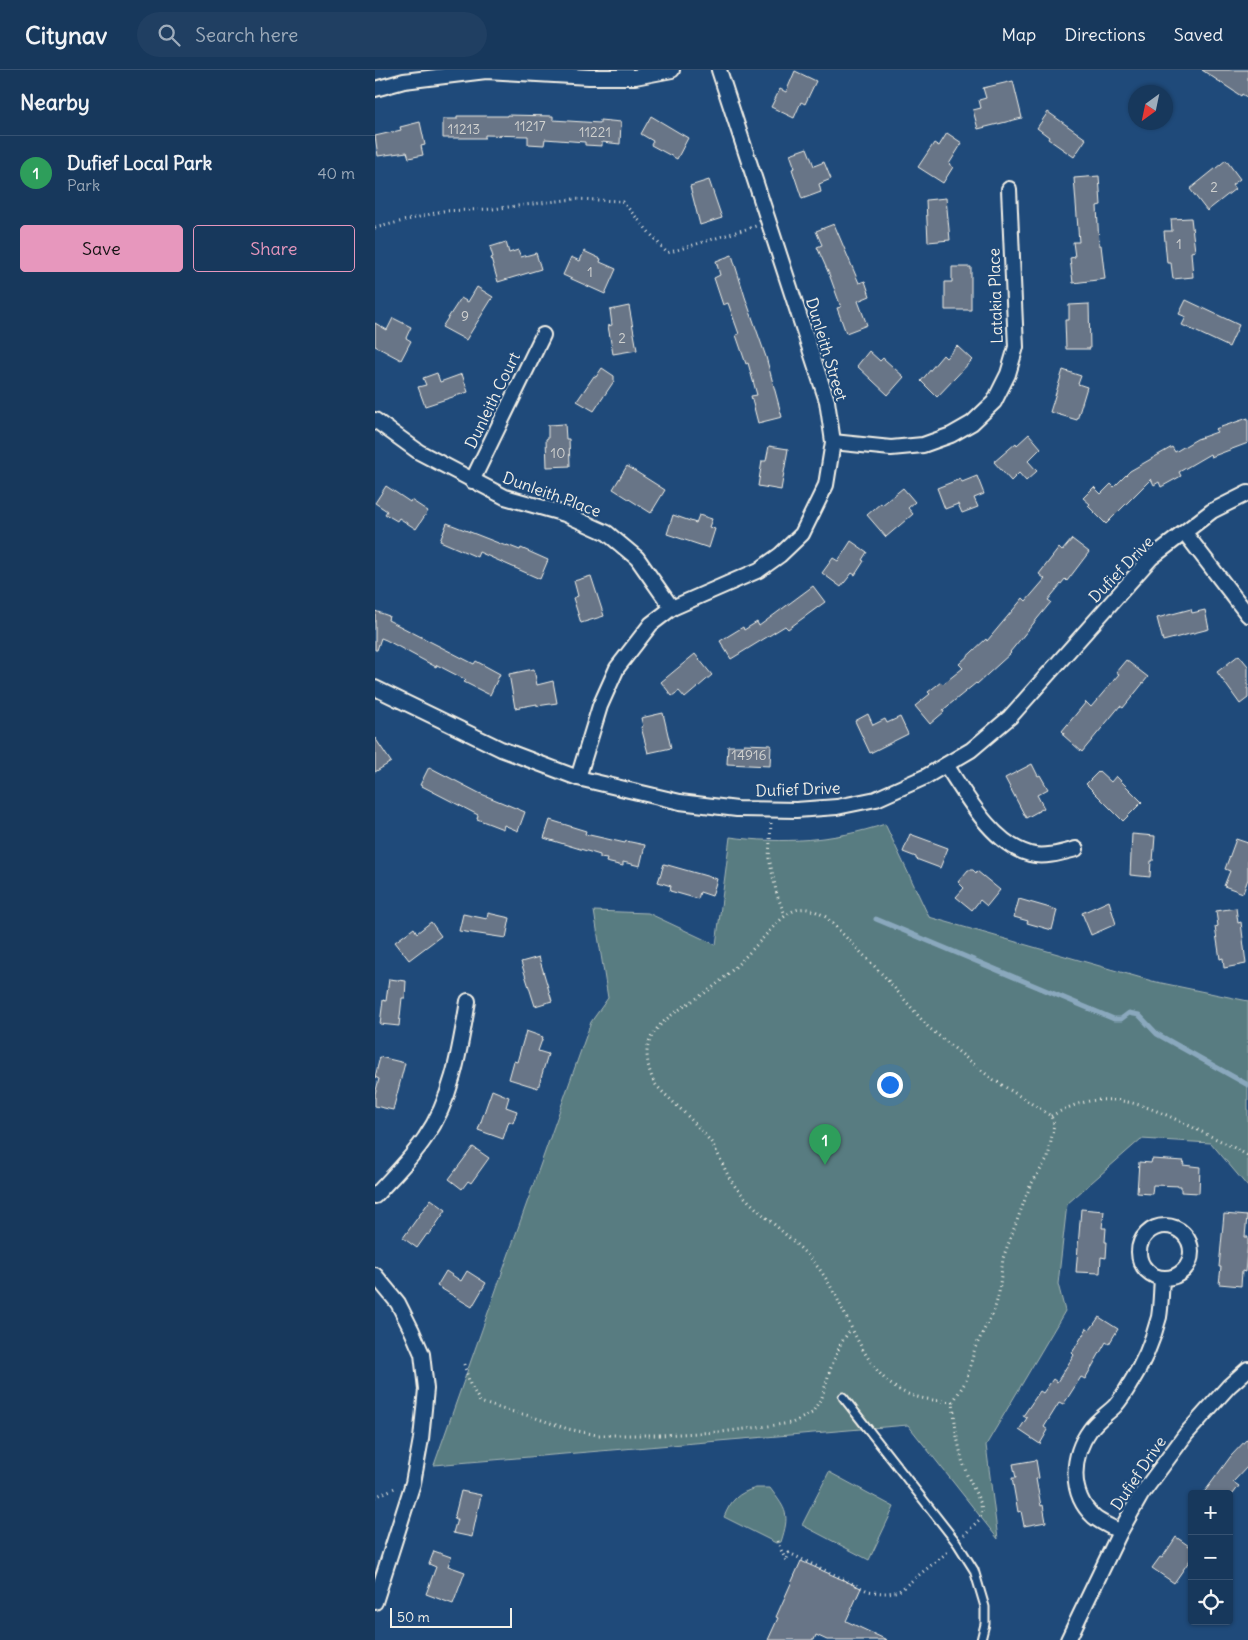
<!DOCTYPE html>
<meta charset="utf-8">
<style>
body{margin:0;font-family:Delius,sans-serif;background:#203f62;color:#f1f3f6}
.controls{position:absolute;right:15px;bottom:15px;display:grid;overflow:hidden;border-radius:5px;box-shadow:0 1px 4px #0004}
.controls button{width:45px;height:45px;display:grid;place-items:center;padding:0;border:0;border-bottom:1px solid #365272;background:#17385c;color:#f1f3f6;font:25px sans-serif}
.compass{position:absolute;left:753px;top:15px;width:45px;height:45px;border-radius:50%;background:#17385c;box-shadow:0 1px 4px #0004;rotate:213deg}
.scale{position:absolute;left:15px;bottom:12px;width:122px;box-sizing:border-box;padding-left:5px;border:2px solid #f4f1e8;border-top:0;font-size:14px;line-height:18px;white-space:nowrap;color:#f4f1e8;-webkit-text-stroke:4px #1f4a7a;paint-order:stroke}
.you{position:absolute;left:514px;top:1014px;width:18px;height:18px;margin:-12px;border:4px solid #fff;border-radius:50%;background:#1a73e8;box-shadow:0 0 0 8px #1a73e833}
.badge{display:grid;place-items:center;width:32px;height:32px;border-radius:50%;background:#e797bd;color:#fff;font-size:16px;font-weight:700}
.pin{position:absolute;translate:-50% -41px;filter:drop-shadow(0 1px 2px #0008)}
.pin::after{content:'';position:absolute;top:26px;width:18px;height:15px;background:inherit;clip-path:polygon(0 0,100% 0,50% 100%)}
.list{margin:0;padding:0;list-style:none}
h2{display:flex;justify-content:space-between;align-items:center;height:65px;margin:0;padding:0 20px;font-size:21px}
h2 small{font-size:16px;font-weight:400;color:#9eacbb}
.list li{display:grid;grid-template-columns:32px 1fr auto;gap:15px;align-items:center;box-sizing:border-box;height:75px;padding:0 20px;border-top:1px solid #365272}
.list b{display:block;font-size:19px;white-space:nowrap}
.list p{margin:0;font-size:16px;white-space:nowrap;color:#9eacbb}
.list em{font-size:16px;font-style:normal;color:#9eacbb}
.actions{display:flex;gap:10px;padding:15px 20px}
.actions a{flex:1;padding:11px 0;border:1px solid #e797bd;border-radius:5px;text-align:center;font-size:18px;color:#e797bd}
.actions .main{background:#e797bd;color:#111}
.icon{flex:none;width:28px;height:28px;fill:none;stroke:currentColor;stroke-width:2;stroke-linecap:round;stroke-linejoin:round}
.map{position:relative;flex:none;width:873px;height:1570px;overflow:hidden}
header{display:flex;align-items:center;gap:30px;box-sizing:border-box;height:70px;padding:0 25px;background:#17385c;border-bottom:1px solid #365272}
header strong{font-size:24px}
nav{display:flex;gap:28px;margin-inline-start:auto;font-size:18px}
.search{width:350px;height:45px;background:#203f62;display:flex;align-items:center;gap:12px;box-sizing:border-box;padding:0 18px;border-radius:28px;color:#9eacbb;font-size:19px}
main{display:flex}
aside{flex:1;background:#17385c}
.map>svg:first-child{display:block}
.green{fill:#587c81;stroke:#a6b6b4}
.lines{fill:none;stroke-linecap:round;stroke-linejoin:round}
.stream{stroke:#8aa8bd;stroke-width:5}
.building{fill:#687587;stroke:#f4f1e8}
.lane-casing{stroke:#f4f1e8;stroke-width:11}
.street-casing{stroke:#f4f1e8;stroke-width:18}
.path{stroke:#f4f1e8;stroke-width:3;stroke-dasharray:1 4;stroke-linecap:butt}
.lane{stroke:#1f4a7a;stroke-width:7}
.street{stroke:#1f4a7a;stroke-width:14}
.labels{text-anchor:middle;stroke-width:4.5;stroke-linejoin:round;paint-order:stroke}
.number-label{font-size:14px;fill:#d1d2d0}
.street-label{font-size:16px;fill:#f4f1e8;stroke:#1f4a7a}
</style>
<header>
<strong>Citynav</strong>
<div class="search"><svg class="icon" aria-label="search" viewBox="0 0 24 24"><circle cx="10" cy="10" r="6"/><path d="M15 15l6 6"/></svg>Search here</div>
<nav><a>Map</a><a>Directions</a><a>Saved</a></nav>
</header>
<main>
<aside>
<h2>Nearby<small></small></h2>
<ul class="list">
<li><span class="badge" style="background:#2e9e5b">1</span><div><b>Dufief Local Park</b><p>Park</p></div><em>40 m</em></li>
</ul>
<div class="actions"><a class="main">Save</a><a>Share</a></div>
</aside>
<div class="map">
<svg width="873" height="1570" viewBox="0 0 873 1570">
<rect width="100%" height="100%" fill="#1f4a7a"/>
<filter id="ink" filterUnits="userSpaceOnUse"><feTurbulence type="fractalNoise" baseFrequency=".02" numOctaves="2"/><feDisplacementMap in="SourceGraphic" scale="10" xChannelSelector="R" yChannelSelector="G"/><feConvolveMatrix kernelMatrix="1 2 1 2 8 2 1 2 1" color-interpolation-filters="sRGB"/></filter>
<g filter="url(#ink)">
<g class="green">
<path d="M510 754 554 847 777 911 873 931V1117L836 1073 766 1069 692 1134 683 1214 690 1241 611 1375 623 1469 533 1355 59 1395 216 952 233 928 219 841 273 843 341 875 355 767C408 774 459 771 510 754Z"/>
<polygon points="454,1402 519,1437 494,1490 427,1455"/>
<path d="M381 1418H395C412 1441 415 1444 406 1472L401 1473 349 1447C356 1430 363 1423 381 1418Z"/>
</g>
<g class="lines">
<polyline class="stream" points="501,849 739,949 746,949 754,943 764,945 782,964 873,1015"/>
</g>
<g class="building">
<polygon points="827,0 873,0 873,28 867,24 866,26"/>
<polygon points="420,1 441,11 430,34 426,32 419,48 396,37 405,19 411,22"/>
<polygon points="638,11 647,48 603,59 598,40 606,38 604,30 611,28 608,18"/>
<polygon points="673,42 711,69 699,87 673,69 674,67 662,58"/>
<polygon points="132,45 178,46 178,50 225,53 225,50 246,52 245,74 227,72 227,76 210,75 210,72 170,69 169,75 153,74 153,66 110,65 110,68 68,68 68,49 82,49 82,46 132,46"/>
<polygon points="276,46 313,68 302,89 276,75 278,71 266,64"/>
<polygon points="45,52 50,75 46,76 48,85 34,88 32,82 3,86 0,66 26,60 25,57"/>
<polygon points="572,63 587,73 574,94 578,97 568,113 543,97 559,73 564,76"/>
<polygon points="432,78 439,96 449,92 456,109 444,114 446,122 427,129 417,99 420,98 415,84"/>
<polygon points="851,90 865,109 857,115 860,119 832,141 815,119"/>
<polygon points="724,106 726,135 722,136 724,175 726,175 730,209 698,213 695,188 700,187 698,172 704,172 699,108"/>
<polygon points="334,110 347,148 325,155 315,116"/>
<polygon points="571,128 575,170 553,172 551,130"/>
<polygon points="816,148 820,181 816,182 818,207 798,209 796,193 792,193 789,161 797,161 796,149"/>
<polygon points="459,154 484,213 490,211 495,226 483,231 492,255 471,263 462,238 466,237 454,204 442,177 447,175 441,161"/>
<polygon points="131,172 134,183 143,180 146,187 161,183 166,199 123,212 116,188 118,187 115,177"/>
<polygon points="209,181 226,189 225,192 241,199 230,224 188,205 196,187 205,191"/>
<polygon points="357,185 370,227 391,287 407,347 383,353 376,326 382,325 373,293 371,294 361,265 364,264 353,233 348,235 339,208 345,205 341,191"/>
<polygon points="577,197 596,197 596,240 570,240 570,212 577,212"/>
<polygon points="102,217 118,227 91,270 67,257 86,228 93,232"/>
<polygon points="811,230 864,255 854,277 807,255 811,247 804,244"/>
<polygon points="714,234 715,279 691,279 690,250 694,250 694,235"/>
<polygon points="254,236 262,280 238,284 233,256 237,255 235,240"/>
<polygon points="18,248 36,257 31,268 36,271 26,290 0,276 0,253 12,260"/>
<polygon points="582,276 597,290 562,327 546,311 568,285 571,288"/>
<polygon points="494,281 505,291 508,288 529,307 513,325 482,296"/>
<polygon points="227,298 239,306 239,311 219,341 202,331 219,306 221,307"/>
<polygon points="688,300 706,306 703,314 712,317 702,350 675,342"/>
<polygon points="62,303 65,312 87,304 93,322 50,336 43,317 51,315 48,308"/>
<polygon points="873,348 873,373 836,387 835,384 804,402 806,406 786,417 784,412 779,415 776,409 731,454 713,436 715,434 708,428 719,417 726,424 736,414 739,417 755,401 797,377 800,382 822,369 842,362 840,359"/>
<polygon points="190,354 191,369 194,369 195,396 172,397 171,369 173,368 173,355"/>
<polygon points="654,364 666,378 653,391 662,401 651,411 644,403 636,411 619,392 641,373 642,375"/>
<polygon points="394,376 413,379 406,420 383,416 387,391 391,391"/>
<polygon points="252,396 290,420 276,443 238,419"/>
<polygon points="602,406 609,424 599,428 603,437 587,443 583,434 570,439 562,418 585,409 587,412"/>
<polygon points="11,416 35,432 36,430 53,441 41,459 24,448 22,451 10,444 12,441 0,433"/>
<polygon points="528,418 540,432 533,438 538,444 511,467 492,445 506,433 507,435"/>
<polygon points="298,445 321,453 324,445 337,449 334,457 340,459 334,478 292,464"/>
<polygon points="72,453 131,476 132,475 145,480 146,478 173,490 165,509 104,482 102,487 65,471"/>
<polygon points="697,469 714,482 692,511 690,509 673,530 676,532 635,582 636,583 602,614 601,613 568,640 569,642 555,654 540,636 555,624 553,622 566,612 568,614 588,598 584,594 611,569 612,571 648,528 651,531 670,509 664,504 684,478 687,481"/>
<polygon points="476,471 492,482 487,490 489,491 480,505 477,503 466,517 447,503 458,488 463,491"/>
<polygon points="216,506 229,546 206,553 198,528 203,526 199,511"/>
<polygon points="438,516 450,532 413,559 410,556 356,589 345,571 368,557 369,560 382,552 384,556"/>
<polygon points="816,539 817,543 830,540 834,559 788,571 782,548"/>
<polygon points="0,541 14,546 13,550 99,594 101,591 125,604 115,625 89,612 91,610 62,595 61,597 11,570 6,568 2,580 0,580"/>
<polygon points="320,584 337,605 310,628 304,621 297,626 286,612"/>
<polygon points="864,585 873,596 873,628 865,634 842,602"/>
<polygon points="751,590 773,607 748,638 745,636 707,682 688,665 689,663 687,661 711,632 716,637 744,604 741,602"/>
<polygon points="159,599 162,615 178,611 182,633 162,636 162,634 140,638 134,604"/>
<polygon points="288,643 296,678 273,683 266,657 268,656 266,648"/>
<polygon points="493,644 498,655 510,649 512,653 525,647 533,664 495,683 480,651"/>
<polygon points="0,668 16,692 0,702"/>
<polygon points="369,674 396,675 395,696 352,694 353,676 369,676"/>
<polygon points="657,694 663,706 665,705 673,719 662,725 669,738 651,748 630,708"/>
<polygon points="54,697 104,723 150,742 143,761 129,755 128,759 102,749 103,745 45,715"/>
<polygon points="724,701 736,712 741,706 767,732 748,751 711,714"/>
<polygon points="175,750 211,761 210,764 250,773 251,771 270,775 265,796 248,792 248,796 231,792 232,789 225,788 225,785 169,768"/>
<polygon points="535,764 573,778 565,798 541,789 541,787 528,782"/>
<polygon points="757,764 780,766 778,791 776,791 775,807 755,805"/>
<polygon points="861,769 873,773 873,809 868,823 849,816 855,801 850,799"/>
<polygon points="289,794 342,809 337,826 325,822 323,829 295,821 296,816 283,812"/>
<polygon points="593,800 598,800 601,803 602,801 625,820 612,836 605,830 597,840 581,827 589,818 583,812"/>
<polygon points="644,829 682,840 677,860 652,853 653,851 639,847"/>
<polygon points="734,831 741,854 716,865 707,843"/>
<polygon points="861,838 863,853 866,852 871,894 849,898 848,888 845,889 840,857 843,856 841,841"/>
<polygon points="113,843 135,848 131,868 84,861 88,844 112,849"/>
<polygon points="56,852 66,866 34,890 20,872 39,858 42,863"/>
<polygon points="164,887 177,931 160,936 146,892"/>
<polygon points="14,909 31,911 30,928 27,928 24,956 5,954 8,930 11,931"/>
<polygon points="151,961 168,967 163,981 173,984 163,1018 134,1009 139,991 142,992"/>
<polygon points="5,987 30,993 18,1040 0,1036 0,1024 4,1009 0,1007"/>
<polygon points="117,1020 134,1027 131,1037 142,1041 138,1053 134,1051 128,1069 103,1060"/>
<polygon points="98,1077 114,1088 96,1113 93,1111 87,1119 74,1109"/>
<polygon points="777,1089 809,1091 808,1095 825,1097 824,1123 806,1122 806,1116 778,1115 777,1124 762,1123 764,1092 776,1093"/>
<polygon points="56,1129 71,1140 54,1165 52,1164 42,1178 28,1168"/>
<polygon points="706,1139 729,1141 727,1158 731,1158 730,1172 732,1172 731,1188 726,1187 725,1203 701,1202"/>
<polygon points="849,1144 872,1146 870,1167 873,1167 873,1173 870,1202 867,1201 866,1216 844,1214 846,1197 844,1197"/>
<polygon points="71,1201 86,1211 92,1201 111,1213 97,1237 62,1216"/>
<polygon points="724,1247 743,1259 734,1274 731,1272 710,1309 706,1307 688,1335 684,1333 669,1357 673,1360 665,1374 644,1360 652,1348 648,1346 665,1321 668,1323 678,1309 682,1312 699,1285 697,1283 712,1258 715,1260"/>
<polygon points="873,1368 873,1396 858,1412 864,1416 858,1424 828,1424 856,1386"/>
<polygon points="661,1390 664,1408 661,1409 666,1436 668,1435 671,1452 649,1456 646,1441 643,1442 637,1408 641,1408 638,1394"/>
<polygon points="86,1421 106,1425 97,1467 78,1463 82,1449 79,1449"/>
<polygon points="801,1467 817,1478 817,1487 799,1513 777,1498 785,1487 787,1488"/>
<polygon points="59,1481 76,1487 73,1496 90,1502 78,1534 51,1524 61,1497 54,1494"/>
<polygon points="426,1491 486,1518 471,1551 512,1570 452,1570 441,1565 439,1570 393,1570 403,1548 401,1547"/>
</g>
<g class="lines">
<defs>
<polyline id="lane" points="468,1327 582,1473 599,1500 610,1537 610,1554 606,1570"/>
<g id="street">
<polyline points="0,19 29,11 111,1 214,7 260,7 297,0"/>
<polyline points="0,350 44,382 130,427 190,444 232,463 262,488 297,538"/>
<polyline points="458,372 516,378 548,375 576,365 597,353 619,332 633,304 641,277 634,119"/>
<polyline points="97,411 168,265"/>
<polyline points="810,463 873,545"/>
<polyline points="0,618 126,679 203,708 305,732 362,739 421,740 462,737 501,729 550,707 596,680 635,647 776,488 837,441 873,423"/>
<path d="M571 695C591 725 617 774 655 784 669 788 686 783 701 779"/>
<polyline points="203,708 225,636 242,598 276,554 297,538 384,500 405,485 427,464 451,415 458,372 452,331 344,0"/>
<path d="M0 1126C17 1107 36 1089 50 1068 78 1028 85 978 93 931"/>
<circle cx="790" cy="1182" r="26"/>
<polyline points="0,1205 23,1233 37,1261 47,1284 51,1319 46,1369 38,1413 0,1532"/>
<path d="M745 1462C737 1457 726 1453 719 1447 694 1424 696 1386 715 1360 722 1350 732 1344 740 1336 746 1329 751 1321 755 1314 768 1294 778 1270 784 1247 786 1235 786 1221 787 1209"/>
<polyline points="693,1570 745,1462 766,1425 811,1364 854,1316 873,1299"/>
</g>
</defs>
<use href="#lane" class="lane-casing"/>
<use href="#street" class="street-casing"/>
<g class="path">
<polyline points="0,158 68,141 117,139 199,129 247,131 292,183 381,156"/>
<polyline points="396,753 394,788 402,825 410,845"/>
<path d="M676 1046C691 1038 707 1031 723 1030 759 1027 794 1046 825 1061 841 1069 858 1076 873 1086"/>
<polyline points="89,1294 95,1314 105,1332 127,1339 155,1346 193,1359 222,1365 286,1365 346,1362 417,1353 437,1343 447,1327 455,1300 466,1273 476,1259"/>
<path d="M578 1332C554 1330 529 1328 511 1310 480 1280 470 1234 445 1200 422 1170 389 1149 364 1121 350 1106 347 1088 336 1072 324 1057 311 1044 297 1031 292 1026 286 1021 281 1015 275 1006 272 993 272 982 274 949 322 932 343 913 364 895 382 874 401 854 420 836 429 834 451 847L510 907 553 957 616 1008 676 1046 679 1054 673 1088 655 1116 628 1188 624 1223 620 1238 600 1278 591 1311 578 1332 581 1362 587 1390 592 1405 606 1434 607 1443 604 1450 589 1465"/>
<polyline points="0,1427 22,1417"/>
<path d="M402 1471 411 1491 414 1483 493 1521C504 1523 513 1524 524 1521L574 1481"/>
</g>
<use href="#lane" class="lane"/>
<use href="#street" class="street"/>
</g>
</g>
<g class="labels">
<g class="number-label">
<text x="155" y="61">11217</text>
<text x="89" y="64">11213</text>
<text x="220" y="67">11221</text>
<text x="839" y="122">2</text>
<text x="804" y="179">1</text>
<text x="215" y="207">1</text>
<text x="90" y="251">9</text>
<text x="247" y="273">2</text>
<text x="183" y="388">10</text>
<text x="374" y="690">14916</text>
</g>
<g class="street-label">
<text transform="translate(620 226) rotate(-92)" y="6">Latakia Place</text>
<text transform="translate(452 279) rotate(73)" y="6">Dunleith Street</text>
<text transform="translate(117 330) rotate(-64)" y="6">Dunleith Court</text>
<text transform="translate(177 424) rotate(20)" y="6">Dunleith Place</text>
<text transform="translate(746 499) rotate(-46)" y="6">Dufief Drive</text>
<text transform="translate(423 719) rotate(-2)" y="6">Dufief Drive</text>
<text transform="translate(763 1403) rotate(-56)" y="6">Dufief Drive</text>
</g>
</g>
</svg>
<div class="controls">
<button>+</button>
<button>−</button>
<button><svg class="icon" aria-label="locate" viewBox="0 0 24 24"><circle cx="12" cy="12" r="6"/><path d="M12 2v4M12 18v4M2 12h4M18 12h4"/></svg></button>
</div>
<svg class="compass" viewBox="-18 -18 36 36"><path d="M0-13l5 13h-10z" fill="#e53935"/><path d="M0 13l5-13h-10z" fill="#9eacbb"/></svg>
<div class="scale">50 m</div>
<div class="you"></div>
<div class="pin badge" style="left:450px;top:1095px;background:#2e9e5b">1</div>
</div>
</main>
